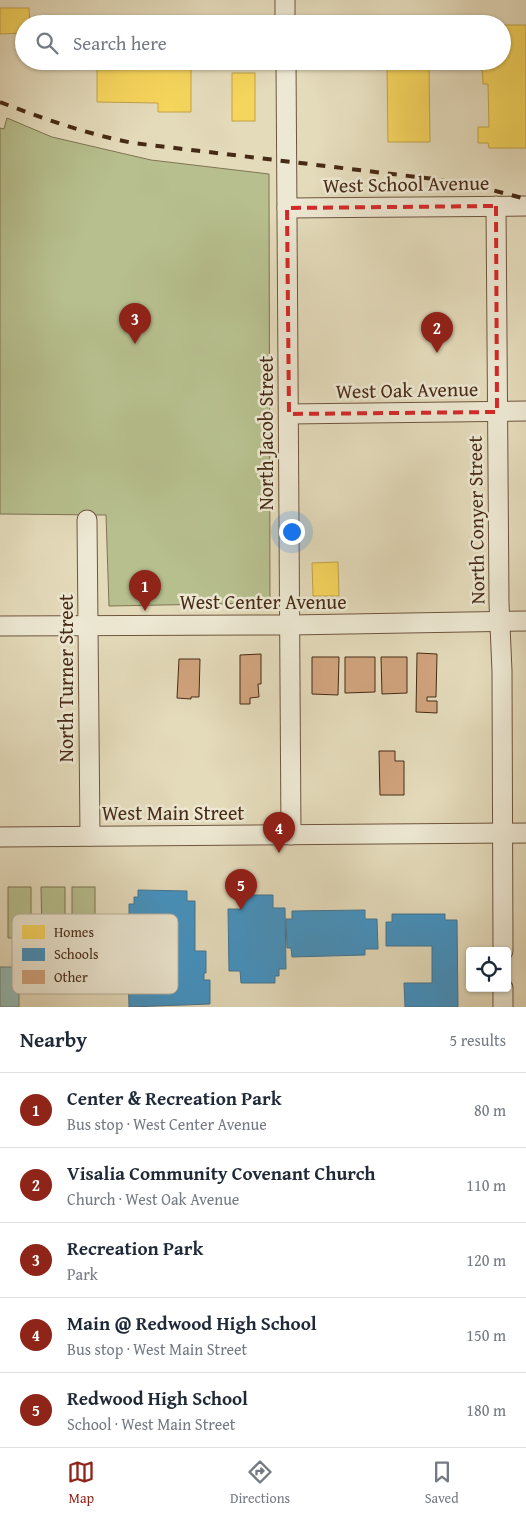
<!DOCTYPE html>
<meta charset="utf-8">
<style>
body{margin:0;font-family:"Gentium Book Plus",serif;background:#f2f2f3;color:#1f2937}
.controls{position:absolute;right:15px;bottom:15px;display:grid;overflow:hidden;border-radius:5px;box-shadow:0 1px 4px #0004}
.controls button{width:45px;height:45px;display:grid;place-items:center;padding:0;border:0;border-bottom:1px solid #e0e1e3;background:#fff;color:#1f2937;font:25px sans-serif}
.you{position:absolute;left:291px;top:531px;width:18px;height:18px;margin:-12px;border:4px solid #fff;border-radius:50%;background:#1a73e8;box-shadow:0 0 0 8px #1a73e833}
.badge{display:grid;place-items:center;width:32px;height:32px;border-radius:50%;background:#8f2418;color:#fff;font-size:16px;font-weight:700}
.pin{position:absolute;translate:-50% -41px;filter:drop-shadow(0 1px 2px #0008)}
.pin::after{content:'';position:absolute;top:26px;width:18px;height:15px;background:inherit;clip-path:polygon(0 0,100% 0,50% 100%)}
.list{margin:0;padding:0;list-style:none}
h2{display:flex;justify-content:space-between;align-items:center;height:65px;margin:0;padding:0 20px;font-size:21px}
h2 small{font-size:16px;font-weight:400;color:#747a83}
.list li{display:grid;grid-template-columns:32px 1fr auto;gap:15px;align-items:center;box-sizing:border-box;height:75px;padding:0 20px;border-top:1px solid #e0e1e3}
.list b{display:block;font-size:19px;white-space:nowrap}
.list p{margin:0;font-size:16px;white-space:nowrap;color:#747a83}
.list em{font-size:16px;font-style:normal;color:#747a83}
.icon{flex:none;width:28px;height:28px;fill:none;stroke:currentColor;stroke-width:2;stroke-linecap:round;stroke-linejoin:round}
.map{position:relative;flex:none;width:526px;height:1007px;overflow:hidden}
.search{position:absolute;background:#fff;box-shadow:0 1px 4px #0004;left:15px;right:15px;top:15px;height:55px;display:flex;align-items:center;gap:12px;box-sizing:border-box;padding:0 18px;border-radius:28px;color:#747a83;font-size:19px}
.sheet{height:440px;background:#fff}
nav{display:flex;justify-content:space-around;align-items:center;box-sizing:border-box;height:70px;border-top:1px solid #e0e1e3;background:#fff;font-size:14px;color:#747a83}
nav a{display:grid;justify-items:center;gap:2px}
nav .on{color:#8f2418}
.map>svg:first-child{display:block}
.green{fill:#b7bf8e;stroke:#7f7452}
.water{fill:#95bbb4;stroke:#768174}
.homes{fill:#f6d55c;stroke:#c2a247}
.schools{fill:#4393c3;stroke:#44748f}
.building{fill:#d1a47e;stroke:#472a15}
.lines{fill:none;stroke-linecap:round;stroke-linejoin:round}
.minor-casing{stroke:#6e563e;stroke-width:21}
.minor{stroke:#ede8d3;stroke-width:19}
.rail{stroke:#472a15;stroke-width:4;stroke-dasharray:9 9;stroke-linecap:butt}
.marked{fill:none;stroke:#d62828;stroke-width:4;stroke-dasharray:10 6;stroke-linejoin:round}
.labels{text-anchor:middle;stroke-width:5;stroke-linejoin:round;paint-order:stroke}
.street-label{font-size:20px;fill:#472a15;stroke:#ede8d3}
.key{fill:#ede8d3;stroke:#bbaf9a;stroke-width:1}
.key-label{font-size:14px;fill:#472a15}
</style>
<div class="map">
<svg width="526" height="1007" viewBox="0 0 526 1007">
<rect width="100%" height="100%" fill="#e4dbbb"/>
<filter id="stains"><feTurbulence type="fractalNoise" baseFrequency=".004" numOctaves="4"/><feColorMatrix values="0 0 0 0 .2 0 0 0 0 .09 0 0 0 0 .02 0 0 0 .5 -.17"/></filter>
<radialGradient id="worn" r=".72"><stop offset=".6" stop-color="#630" stop-opacity="0"/><stop offset="1" stop-color="#630" stop-opacity=".3"/></radialGradient>
<g class="green">
<polygon points="7,118 52,137 151,160 269,174 270,603 109,606 106,515 0,514 0,128 4,129"/>
<polygon points="8,887 31,887 31,937 8,938"/>
<polygon points="41,887 65,887 65,937 42,937"/>
<rect x="72" y="887" width="23" height="50"/>
</g>
<rect class="water" x="0" y="967" width="19" height="40"/>
<g class="homes">
<polygon points="0,8 29,8 30,24 24,24 24,33 0,34"/>
<rect x="158" y="22" width="33" height="2"/>
<polygon points="502,25 526,25 526,148 489,148 488,143 478,143 478,127 489,127 488,84 483,84 482,66 487,65 487,61 502,61"/>
<polygon points="97,61 191,61 191,112 158,112 158,103 97,102"/>
<polygon points="387,61 429,61 430,142 388,142"/>
<rect x="232" y="73" width="23" height="48"/>
<polygon points="338,562 339,596 313,596 312,563"/>
</g>
<g class="schools">
<polygon points="138,890 187,891 187,901 195,901 195,951 206,951 206,973 204,973 204,980 210,980 210,1004 129,1007 128,965 123,965 123,950 129,950 129,904 134,904 134,897 138,897"/>
<polygon points="241,895 273,895 273,908 285,908 286,969 279,969 279,976 275,976 275,983 241,983 240,971 229,971 228,909 241,909"/>
<polygon points="365,910 365,919 377,919 378,949 365,949 365,955 292,957 291,948 287,948 286,919 292,919 292,911"/>
<polygon points="392,914 445,914 445,920 457,920 458,1007 405,1007 404,983 432,983 432,946 386,946 386,922 392,922"/>
</g>
<g class="building">
<polygon points="417,653 437,654 436,697 427,697 427,701 437,701 437,713 416,712"/>
<polygon points="261,654 261,684 258,684 259,697 250,698 250,704 240,704 240,655"/>
<polygon points="312,657 339,657 338,695 312,694"/>
<polygon points="345,657 375,657 375,692 345,693"/>
<polygon points="381,657 407,657 407,693 382,694"/>
<polygon points="179,659 200,659 199,697 191,697 191,699 177,698"/>
<polygon points="379,751 395,751 395,761 404,761 404,795 380,795"/>
</g>
<g class="lines">
<defs>
<g id="minor">
<polyline points="285,0 285,24"/>
<polyline points="286,61 291,835"/>
<polyline points="496,206 499,603 502,671 503,951"/>
<polyline points="287,208 526,206"/>
<polyline points="289,414 526,411"/>
<polyline points="87,520 90,836"/>
<polyline points="0,626 290,625 526,621"/>
<polyline points="0,837 526,833"/>
<polyline points="503,1007 503,988"/>
</g>
</defs>
<use href="#minor" class="minor-casing"/>
<use href="#minor" class="minor"/>
<path class="rail" d="M0 102C44 119 87 134 133 143L434 179 488 189 526 199"/>
</g>
<path class="marked" d="M496 206 497 412 289 414 287 208Z"/>
<g class="labels">
<g class="street-label">
<text transform="translate(406 184) rotate(-1)" y="7">West School Avenue</text>
<text transform="translate(407 390) rotate(-1)" y="7">West Oak Avenue</text>
<text transform="translate(266 433) rotate(-90)" y="7">North Jacob Street</text>
<text transform="translate(476 520) rotate(-91)" y="7">North Conyer Street</text>
<text x="263" y="609">West Center Avenue</text>
<text transform="translate(66 678) rotate(-90)" y="7">North Turner Street</text>
<text x="173" y="820">West Main Street</text>
</g>
</g>
<rect x="12" y="914" width="166" height="80" rx="8" class="key"/>
<rect x="22" y="925" width="23" height="14" fill="#f6d55c"/>
<rect x="22" y="948" width="23" height="13" fill="#4393c3"/>
<rect x="22" y="970" width="23" height="14" fill="#d1a47e"/>
<g class="key-label">
<text x="54" y="937">Homes</text>
<text x="54" y="959">Schools</text>
<text x="54" y="982">Other</text>
</g>
<rect width="100%" height="100%" filter="url(#stains)"/>
<rect width="100%" height="100%" fill="url(#worn)"/>
</svg>
<div class="controls">
<button><svg class="icon" aria-label="locate" viewBox="0 0 24 24"><circle cx="12" cy="12" r="6"/><path d="M12 2v4M12 18v4M2 12h4M18 12h4"/></svg></button>
</div>
<div class="you"></div>
<div class="pin badge" style="left:145px;top:611px">1</div>
<div class="pin badge" style="left:437px;top:353px">2</div>
<div class="pin badge" style="left:135px;top:344px">3</div>
<div class="pin badge" style="left:279px;top:853px">4</div>
<div class="pin badge" style="left:241px;top:910px">5</div>
<div class="search"><svg class="icon" aria-label="search" viewBox="0 0 24 24"><circle cx="10" cy="10" r="6"/><path d="M15 15l6 6"/></svg>Search here</div>
</div>
<section class="sheet">
<h2>Nearby<small>5 results</small></h2>
<ul class="list">
<li><span class="badge">1</span><div><b>Center &amp; Recreation Park</b><p>Bus stop · West Center Avenue</p></div><em>80 m</em></li>
<li><span class="badge">2</span><div><b>Visalia Community Covenant Church</b><p>Church · West Oak Avenue</p></div><em>110 m</em></li>
<li><span class="badge">3</span><div><b>Recreation Park</b><p>Park</p></div><em>120 m</em></li>
<li><span class="badge">4</span><div><b>Main @ Redwood High School</b><p>Bus stop · West Main Street</p></div><em>150 m</em></li>
<li><span class="badge">5</span><div><b>Redwood High School</b><p>School · West Main Street</p></div><em>180 m</em></li>
</ul>
</section>
<nav>
<a class="on"><svg class="icon" aria-label="map" viewBox="0 0 24 24"><path d="M3 6l6-2 6 2 6-2v14l-6 2-6-2-6 2zM9 4v14M15 6v14"/></svg>Map</a>
<a><svg class="icon" aria-label="directions" viewBox="0 0 24 24"><path d="M12 3l9 9-9 9-9-9zM9 14v-3h6M13 9l2 2-2 2"/></svg>Directions</a>
<a><svg class="icon" aria-label="saved" viewBox="0 0 24 24"><path d="M7 4h10v16l-5-4-5 4z"/></svg>Saved</a>
</nav>
